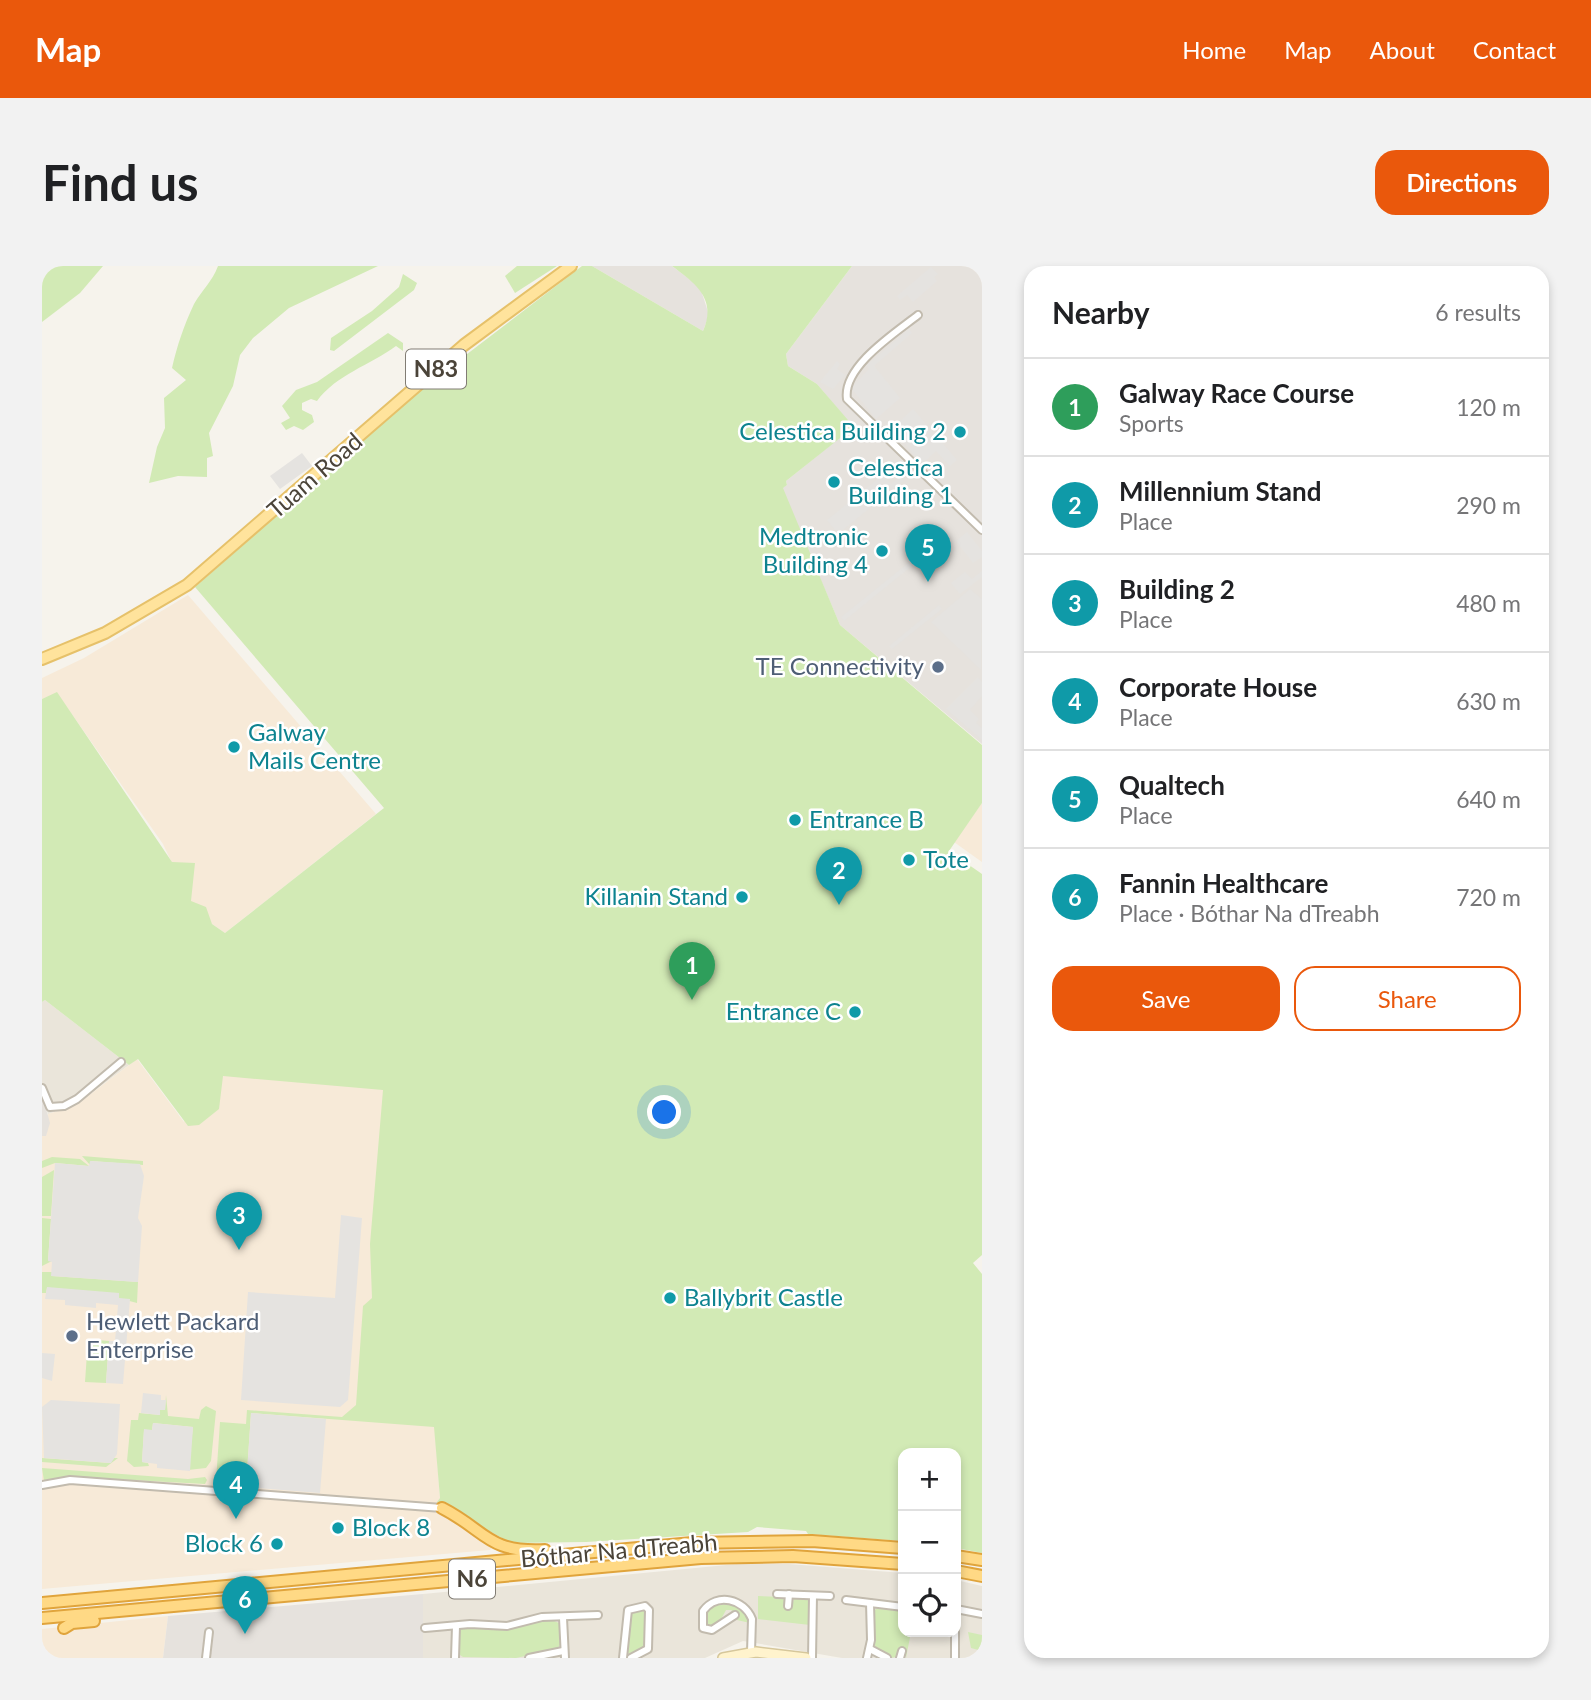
<!DOCTYPE html>
<meta charset="utf-8">
<style>
body{margin:0;font-family:Lato,sans-serif;background:#f2f2f2;color:#202124}
.controls{position:absolute;right:21px;bottom:21px;display:grid;overflow:hidden;border-radius:14px;box-shadow:0 4px 10px #0003}
.controls button{width:63px;height:63px;display:grid;place-items:center;padding:0;border:0;border-bottom:2px solid #e0e0e0;background:#fff;color:#202124;font:35px sans-serif}
.you{position:absolute;left:623px;top:847px;width:24px;height:24px;margin:-18px;border:5px solid #fff;border-radius:50%;background:#1a73e8;box-shadow:0 0 0 10px #1a73e833}
.badge{display:grid;place-items:center;width:46px;height:46px;border-radius:50%;background:#ea580c;color:#fff;font-size:23px;font-weight:700}
.pin{position:absolute;translate:-50% -58px;filter:drop-shadow(0 2px 4px #0008)}
.pin::after{content:'';position:absolute;top:37px;width:24px;height:21px;background:inherit;clip-path:polygon(0 0,100% 0,50% 100%)}
.list{margin:0;padding:0;list-style:none}
h2{display:flex;justify-content:space-between;align-items:center;height:91px;margin:0;padding:0 28px;font-size:30px}
h2 small{font-size:23px;font-weight:400;color:#757577}
.list li{display:grid;grid-template-columns:46px 1fr auto;gap:21px;align-items:center;box-sizing:border-box;height:98px;padding:0 28px;border-top:2px solid #e0e0e0}
.list b{display:block;font-size:26px;white-space:nowrap}
.list p{margin:0;font-size:23px;white-space:nowrap;color:#757577}
.list em{font-size:23px;font-style:normal;color:#757577}
.actions{display:flex;gap:14px;padding:21px 28px}
.actions a{flex:1;padding:16px 0;border:2px solid #ea580c;border-radius:21px;text-align:center;font-size:24px;color:#ea580c}
.actions .main{background:#ea580c;color:#fff}
.icon{flex:none;width:38px;height:38px;fill:none;stroke:currentColor;stroke-width:2;stroke-linecap:round;stroke-linejoin:round}
.map{position:relative;flex:none;width:940px;height:1392px;overflow:hidden;border-radius:21px}
header{display:flex;align-items:center;gap:42px;box-sizing:border-box;height:98px;padding:0 35px;background:#ea580c;color:#fff}
header strong{font-size:33px}
nav{display:flex;gap:38px;margin-inline-start:auto;font-size:24px}
.intro{display:flex;align-items:center;justify-content:space-between;box-sizing:border-box;height:168px;padding:0 42px}
h1{margin:0;font-size:49px}
.button{padding:18px 32px;border-radius:21px;background:#ea580c;color:#fff;font-size:24px;font-weight:700}
main{display:flex;gap:42px;padding:0 42px}
aside{flex:1;background:#fff;border-radius:21px;box-shadow:0 4px 10px #0003}
.map>svg:first-child{display:block}
.residential{fill:#eae5da}
.commercial{fill:#f7ead8}
.industrial{fill:#e6e2dd}
.green{fill:#d2eab5}
.parking{fill:#e5e3e0}
.lines{fill:none;stroke-linecap:round;stroke-linejoin:round}
.minor-casing{stroke:#c2bbae;stroke-width:10}
.secondary-casing{stroke:#d6c79b;stroke-width:12}
.primary-casing{stroke:#e6c16a;stroke-width:14}
.trunk-casing{stroke:#e0a43c;stroke-width:14}
.minor{stroke:#fff;stroke-width:6}
.secondary{stroke:#fff3cd;stroke-width:9}
.primary{stroke:#ffe39c;stroke-width:10}
.trunk{stroke:#ffd985;stroke-width:10}
.culture-dot{fill:#0f9aa8;stroke:#fff;stroke-width:2.5}
.service-dot{fill:#5c6f8a;stroke:#fff;stroke-width:2.5}
.labels{text-anchor:middle;stroke-width:5;stroke-linejoin:round;paint-order:stroke}
.shield{fill:#fff;stroke:#817c74;stroke-width:2}
.shield-label{font-size:23px;font-weight:bold;fill:#4b4439}
.culture-label{font-size:24px;fill:#0d838f;stroke:#fff;text-anchor:start}
.street-label{font-size:24px;fill:#4b4439;stroke:#fff}
.service-label{font-size:24px;fill:#4e5e75;stroke:#fff;text-anchor:end}
</style>
<header>
<strong>Map</strong>
<nav><a>Home</a><a>Map</a><a>About</a><a>Contact</a></nav>
</header>
<div class="intro"><h1>Find us</h1><a class="button">Directions</a></div>
<main>
<div class="map">
<svg width="940" height="1392" viewBox="0 0 940 1392">
<rect width="100%" height="100%" fill="#f6f3ec"/>
<g class="residential">
<polygon points="3,734 87,799 33,839 6,848 0,828 0,736"/>
<polygon points="695,1298 747,1298 861,1307 861,1366 914,1366 914,1314 940,1320 940,1392 800,1392 701,1375 663,1392 381,1392 381,1328"/>
</g>
<g class="commercial">
<polygon points="146,329 334,548 183,667 170,658 148,635 121,578 15,427 0,433 0,412 42,392"/>
<polygon points="940,537 940,596 912,576"/>
<polygon points="359,714 398,1232 396,1236 457,1271 448,1284 0,1323 0,870 4,870 6,848 34,839 95,793 142,856 154,806"/>
<polygon points="126,1350 121,1392 0,1392 0,1363"/>
</g>
<g class="industrial">
<polygon points="550,0 630,0 658,21 667,49 661,65"/>
<polygon points="810,0 940,0 940,478 798,359 740,222 745,219 744,215 811,161 775,118 746,100 744,88"/>
<polygon points="0,828 8,857 4,870 0,870"/>
<polygon points="381,1328 381,1392 121,1392 126,1350"/>
</g>
<g class="green">
<polygon points="0,0 61,0 38,27 0,56"/>
<path d="M176 0H336L247 42 211 72 198 89 191 120 167 167 171 190 165 192V211L136 210 107 217 115 181 123 162 122 132 144 114 130 102C135 80 142 59 152 38 160 24 170 16 176 0Z"/>
<polygon points="475,0 515,0 473,27 463,10"/>
<path d="M540 0H550L661 65C675 33 654 18 630 0H810L744 88 746 100 775 118 812 161 744 215 745 219 741 222 798 359 940 479V537L907 585 940 608V989L931 997 940 1008V1287L914 1282V1187H861V1275L766 1268 764 1265 715 1261 706 1266 544 1276 469 1277 395 1236 398 1232 392 1161 209 1147 204 1221 181 1219 174 1215 178 1156 204 1158 205 1144 300 1151 314 1139 321 1040 330 1032 328 978 341 824 181 810 177 843 157 859 146 860 96 793 87 799 3 734 0 736V433L15 426 130 596 153 597 149 635 164 641 170 658 183 667 342 542 153 321 382 121Z"/>
<polygon points="361,8 375,17 372,24 292,85 288,84 289,72 330,45 357,21"/>
<path d="M346 67 361 77V85L354 80C328 99 294 109 275 135L269 133 260 137V144L270 149 272 156 261 164 252 160 244 164 239 157 248 152 240 140 254 124 275 116Z"/>
<polygon points="40,890 101,895 101,899 49,895 48,899"/>
<polygon points="10,891 38,893 47,900 13,897 0,902 0,895"/>
<polygon points="12,904 9,950 0,950 0,911"/>
<polygon points="0,952 9,953 6,994 10,995 0,1000"/>
<polygon points="0,1006 10,1006 10,1010 96,1016 95,1037 76,1032 77,1028 5,1022 4,1027 0,1027"/>
<polygon points="46,1073 67,1075 64,1117 43,1116"/>
<polygon points="124,1129 126,1150 157,1153 159,1144 164,1140 174,1145 169,1195 164,1202 146,1204 151,1161 111,1157 110,1164 102,1164 100,1196 106,1197 107,1200 92,1201 85,1195 89,1154 96,1154 97,1147 118,1149 118,1144 123,1144"/>
<polygon points="0,1192 68,1197 71,1192 76,1192 64,1201 0,1196"/>
<polygon points="0,1202 146,1213 163,1211 165,1214 163,1218 33,1211 2,1215"/>
<polygon points="716,1330 741,1331 744,1341 750,1341 752,1332 765,1333 768,1337 768,1359 716,1353"/>
<polygon points="682,1337 699,1341 708,1357 695,1354 695,1348 689,1344 684,1344 677,1357 668,1361 664,1359 667,1341"/>
<polygon points="837,1340 861,1344 861,1366 869,1366 864,1392 862,1383 857,1382 854,1391 849,1392 833,1380 832,1345"/>
<polygon points="602,1342 604,1381 585,1388 587,1345"/>
<polygon points="507,1353 517,1357 518,1379 515,1383 474,1392 421,1391 415,1387 418,1363 465,1363"/>
<polygon points="926,1366 940,1369 940,1385 929,1382"/>
</g>
<g class="parking">
<polygon points="889,1 896,8 892,11 895,15 871,36 865,29 858,34 855,30"/>
<polygon points="867,63 870,67 832,100 858,132 834,153 810,123 812,119 827,103 825,99"/>
<polygon points="795,95 798,98 795,103 803,109 791,123 778,116"/>
<polygon points="871,143 915,194 908,200 894,185 880,198 850,163"/>
<polygon points="260,187 270,200 238,223 228,210"/>
<polygon points="841,209 849,218 858,211 861,215 796,268 785,254"/>
<polygon points="905,266 908,269 802,355 799,351"/>
<polygon points="925,266 940,285 940,291 931,297 914,275"/>
<polygon points="940,305 940,311 918,328 909,317 923,306 930,313"/>
<polygon points="928,323 940,333 939,404 889,356"/>
<polygon points="897,339 900,343 850,383 847,380"/>
<polygon points="936,411 940,416 940,430 928,444 937,453 934,457 940,462 940,474 904,443"/>
<polygon points="48,895 98,898 102,910 96,952 100,960 96,1016 9,1010 10,996 6,995 13,897 47,900"/>
<polygon points="299,949 320,952 306,1134 298,1141 199,1134 206,1026 293,1032"/>
<polygon points="5,1021 77,1027 77,1032 88,1033 81,1118 64,1117 67,1075 73,1075 76,1039 54,1037 54,1042 23,1039 23,1034 3,1033"/>
<polygon points="0,1087 13,1088 10,1115 0,1112"/>
<polygon points="101,1127 119,1129 119,1134 124,1134 123,1144 118,1144 118,1149 99,1147"/>
<polygon points="9,1134 78,1138 75,1188 69,1197 2,1192 0,1141"/>
<polygon points="209,1147 284,1153 278,1227 204,1221"/>
<polygon points="111,1157 151,1161 148,1205 115,1202 115,1198 100,1196 102,1163 110,1164"/>
</g>
<g class="lines">
<defs>
<g id="minor">
<path d="M876 49C853 67 800 101 805 133L940 264"/>
<polyline points="0,822 8,841 22,840 35,833 79,796"/>
<polyline points="0,1219 28,1214 400,1242"/>
<polyline points="735,1328 788,1330"/>
<polyline points="804,1334 861,1341"/>
<polyline points="746,1340 747,1328"/>
<polyline points="914,1343 940,1348"/>
<path d="M693 1349 670 1364 661 1362V1345C675 1326 702 1333 710 1353L709 1386"/>
<polyline points="521,1352 523,1392"/>
<polyline points="383,1362 428,1358 465,1360 500,1351 556,1349"/>
<polyline points="913,1366 913,1392"/>
<polyline points="828,1383 845,1392"/>
<polyline points="164,1392 167,1366"/>
<polyline points="413,1392 414,1360"/>
<polyline points="487,1392 521,1385"/>
<polyline points="581,1392 586,1344 603,1340 607,1344 606,1383 589,1392"/>
<polyline points="770,1392 771,1330"/>
<polyline points="825,1392 829,1374 828,1337"/>
<polyline points="858,1392 860,1385"/>
</g>
<polyline id="secondary" points="681,1392 714,1386 764,1392"/>
<polyline id="primary" points="0,393 63,367 145,319 422,79 529,0"/>
<g id="trunk">
<path d="M400 1242C445 1265 445 1287 503 1284"/>
<polyline points="914,1290 940,1294"/>
<polyline points="914,1305 940,1310"/>
<polyline points="0,1337 650,1277 770,1275 861,1282"/>
<polyline points="0,1352 659,1292 751,1290 861,1298"/>
<polyline points="22,1362 30,1357 52,1355"/>
</g>
</defs>
<use href="#minor" class="minor-casing"/>
<use href="#secondary" class="secondary-casing"/>
<use href="#primary" class="primary-casing"/>
<use href="#trunk" class="trunk-casing"/>
<use href="#minor" class="minor"/>
<use href="#secondary" class="secondary"/>
<use href="#primary" class="primary"/>
<use href="#trunk" class="trunk"/>
</g>
<g class="culture-dot">
<circle cx="918" cy="166" r="7"/>
<circle cx="792" cy="216" r="7"/>
<circle cx="840" cy="285" r="7"/>
<circle cx="192" cy="481" r="7"/>
<circle cx="753" cy="554" r="7"/>
<circle cx="867" cy="594" r="7"/>
<circle cx="700" cy="631" r="7"/>
<circle cx="813" cy="746" r="7"/>
<circle cx="628" cy="1032" r="7"/>
<circle cx="296" cy="1262" r="7"/>
<circle cx="235" cy="1278" r="7"/>
</g>
<g class="service-dot">
<circle cx="896" cy="401" r="7"/>
<circle cx="30" cy="1070" r="7"/>
</g>
<g class="labels">
<g class="shield">
<rect x="364" y="83.5" width="60" height="39" rx="5"/>
<rect x="407" y="1293.5" width="46" height="39" rx="5"/>
</g>
<g class="shield-label">
<text x="394" y="111">N83</text>
<text x="430" y="1321">N6</text>
</g>
<g class="culture-label">
<text x="904" y="174" text-anchor="end">Celestica Building 2</text>
<text x="806" y="210">Celestica<tspan x="806" dy="28">Building 1</tspan></text>
<text x="826" y="279" text-anchor="end">Medtronic<tspan x="826" dy="28">Building 4</tspan></text>
<text x="206" y="475">Galway<tspan x="206" dy="28">Mails Centre</tspan></text>
<text x="767" y="562">Entrance B</text>
<text x="881" y="602">Tote</text>
<text x="686" y="639" text-anchor="end">Killanin Stand</text>
<text x="799" y="754" text-anchor="end">Entrance C</text>
<text x="642" y="1040">Ballybrit Castle</text>
<text x="310" y="1270">Block 8</text>
<text x="221" y="1286" text-anchor="end">Block 6</text>
</g>
<g class="street-label">
<text transform="translate(273 210) rotate(-41)" y="8">Tuam Road</text>
<text transform="translate(577 1285) rotate(-5)" y="8">Bóthar Na dTreabh</text>
</g>
<g class="service-label">
<text x="882" y="409">TE Connectivity</text>
<text x="44" y="1064" text-anchor="start">Hewlett Packard<tspan x="44" dy="28">Enterprise</tspan></text>
</g>
</g>
</svg>
<div class="controls">
<button>+</button>
<button>−</button>
<button><svg class="icon" aria-label="locate" viewBox="0 0 24 24"><circle cx="12" cy="12" r="6"/><path d="M12 2v4M12 18v4M2 12h4M18 12h4"/></svg></button>
</div>
<div class="you"></div>
<div class="pin badge" style="left:650px;top:734px;background:#2e9e5b">1</div>
<div class="pin badge" style="left:797px;top:639px;background:#0f9aa8">2</div>
<div class="pin badge" style="left:197px;top:984px;background:#0f9aa8">3</div>
<div class="pin badge" style="left:194px;top:1253px;background:#0f9aa8">4</div>
<div class="pin badge" style="left:886px;top:316px;background:#0f9aa8">5</div>
<div class="pin badge" style="left:203px;top:1368px;background:#0f9aa8">6</div>
</div>
<aside>
<h2>Nearby<small>6 results</small></h2>
<ul class="list">
<li><span class="badge" style="background:#2e9e5b">1</span><div><b>Galway Race Course</b><p>Sports</p></div><em>120 m</em></li>
<li><span class="badge" style="background:#0f9aa8">2</span><div><b>Millennium Stand</b><p>Place</p></div><em>290 m</em></li>
<li><span class="badge" style="background:#0f9aa8">3</span><div><b>Building 2</b><p>Place</p></div><em>480 m</em></li>
<li><span class="badge" style="background:#0f9aa8">4</span><div><b>Corporate House</b><p>Place</p></div><em>630 m</em></li>
<li><span class="badge" style="background:#0f9aa8">5</span><div><b>Qualtech</b><p>Place</p></div><em>640 m</em></li>
<li><span class="badge" style="background:#0f9aa8">6</span><div><b>Fannin Healthcare</b><p>Place · Bóthar Na dTreabh</p></div><em>720 m</em></li>
</ul>
<div class="actions"><a class="main">Save</a><a>Share</a></div>
</aside>
</main>
